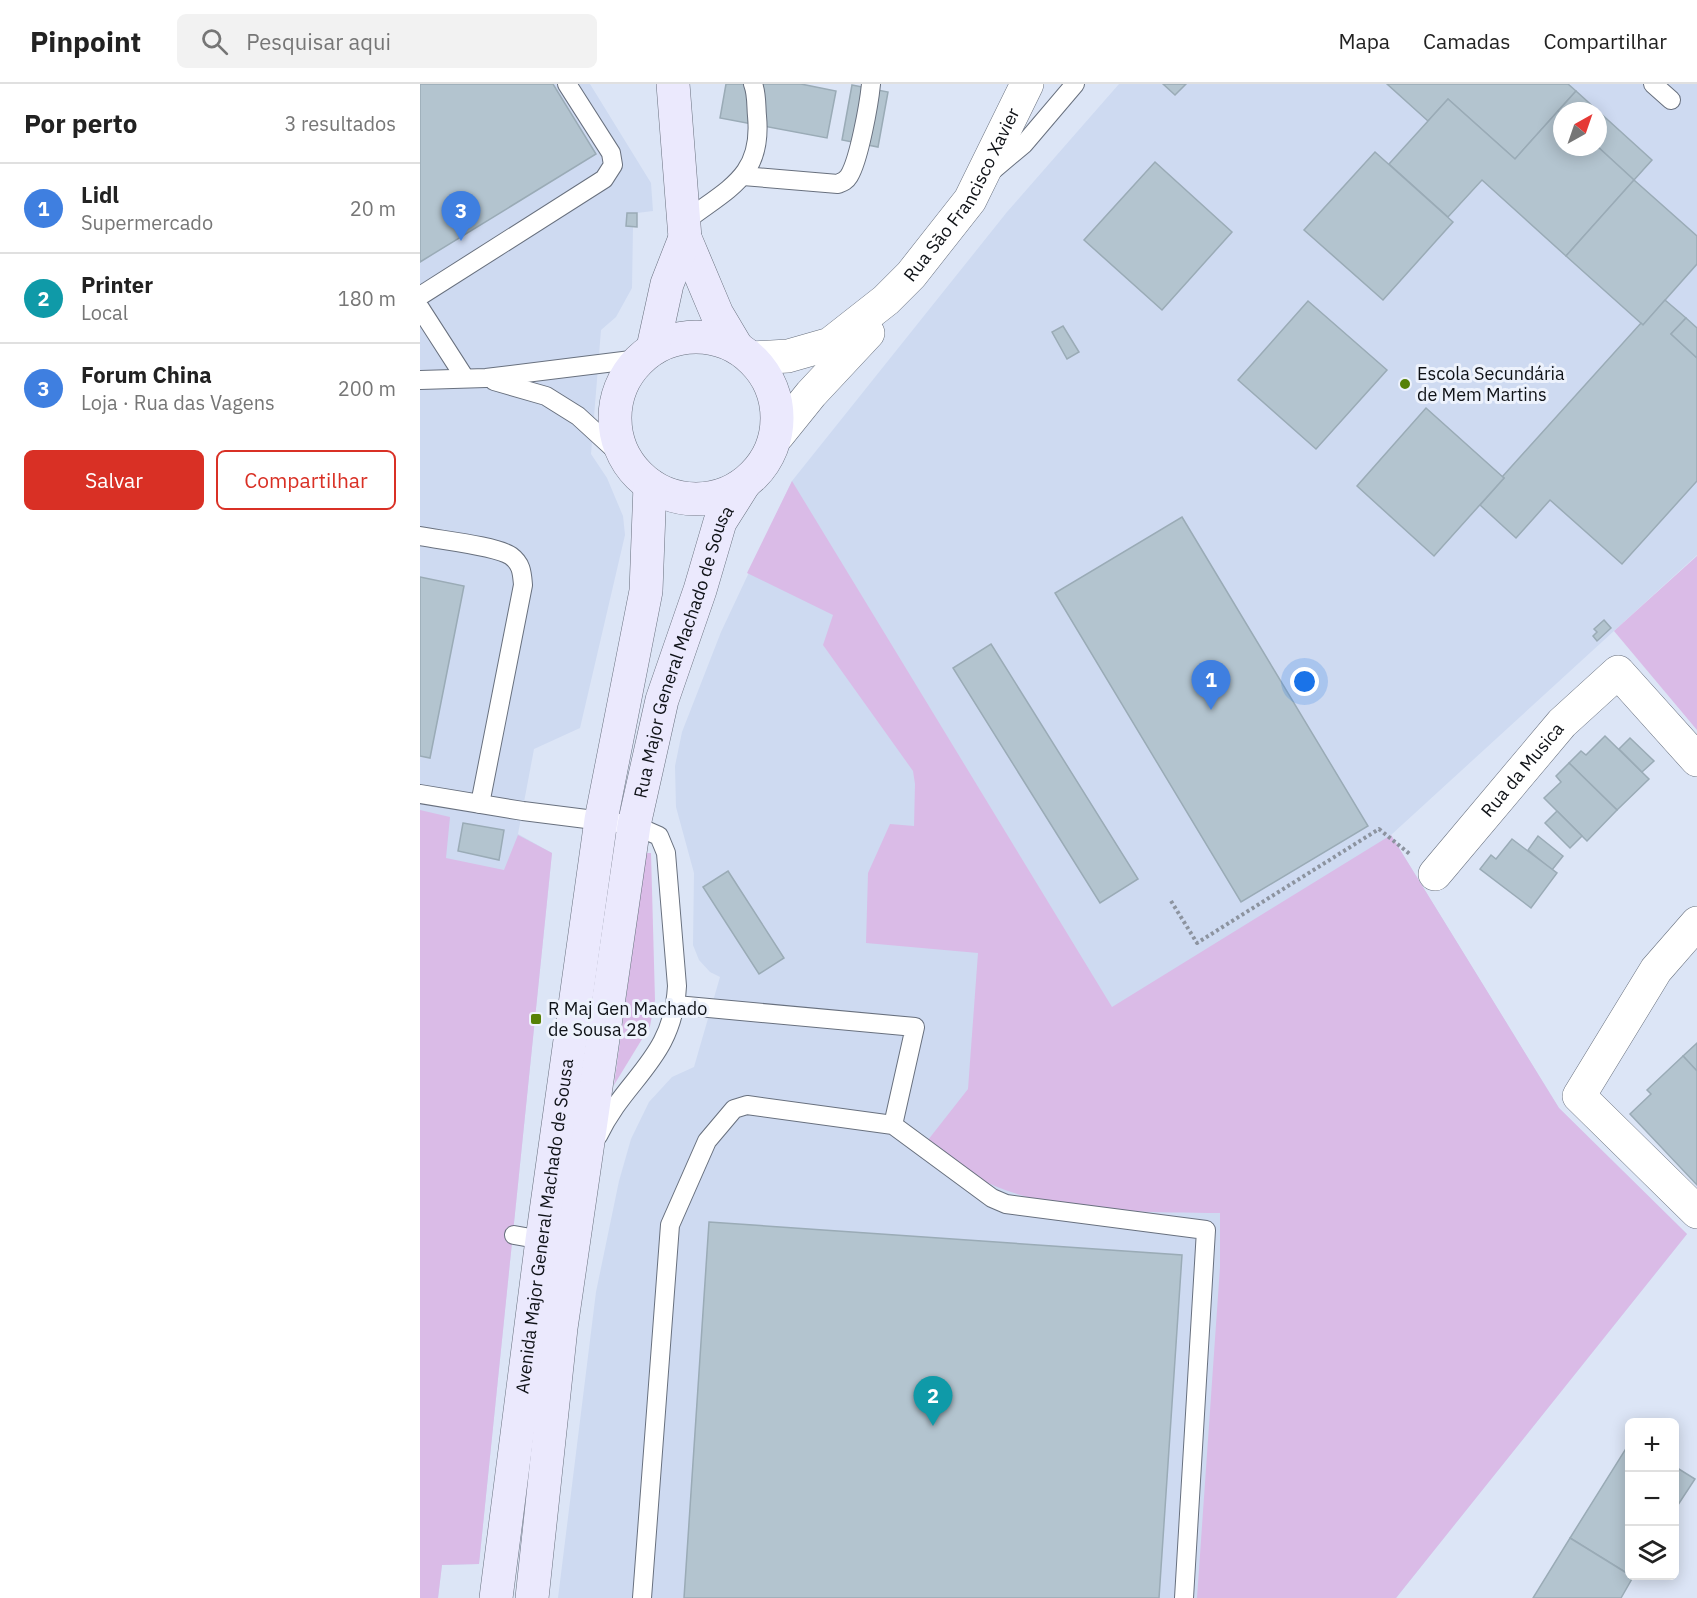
<!DOCTYPE html>
<html lang="pt">
<meta charset="utf-8">
<style>
body{margin:0;font-family:"IBM Plex Sans",sans-serif;background:#f2f2f2;color:#222}
.controls{position:absolute;right:18px;bottom:18px;display:grid;overflow:hidden;border-radius:9px;box-shadow:0 3px 15px #0003}
.controls button{width:54px;height:54px;display:grid;place-items:center;padding:0;border:0;border-bottom:2px solid #e0e0e0;background:#fff;color:#222;font:30px sans-serif}
.compass{position:absolute;left:1133px;top:18px;width:54px;height:54px;border-radius:50%;background:#fff;box-shadow:0 3px 15px #0003;rotate:40deg}
.you{position:absolute;left:885px;top:598px;width:21px;height:21px;margin:-15px;border:4px solid #fff;border-radius:50%;background:#1a73e8;box-shadow:0 0 0 9px #1a73e833}
.badge{display:grid;place-items:center;width:39px;height:39px;border-radius:50%;background:#d93025;color:#fff;font-size:20px;font-weight:700}
.pin{position:absolute;translate:-50% -50px;filter:drop-shadow(0 2px 3px #0008)}
.pin::after{content:'';position:absolute;top:32px;width:21px;height:18px;background:inherit;clip-path:polygon(0 0,100% 0,50% 100%)}
.list{margin:0;padding:0;list-style:none}
h2{display:flex;justify-content:space-between;align-items:center;height:78px;margin:0;padding:0 24px;font-size:26px}
h2 small{font-size:20px;font-weight:400;color:#767676}
.list li{display:grid;grid-template-columns:39px 1fr auto;gap:18px;align-items:center;box-sizing:border-box;height:90px;padding:0 24px;border-top:2px solid #e0e0e0}
.list b{display:block;font-size:22px;white-space:nowrap}
.list p{margin:0;font-size:20px;white-space:nowrap;color:#767676}
.list em{font-size:20px;font-style:normal;color:#767676}
.actions{display:flex;gap:12px;padding:18px 24px}
.actions a{flex:1;padding:14px 0;border:2px solid #d93025;border-radius:9px;text-align:center;font-size:21px;color:#d93025}
.actions .main{background:#d93025;color:#fff}
.icon{flex:none;width:33px;height:33px;fill:none;stroke:currentColor;stroke-width:2;stroke-linecap:round;stroke-linejoin:round}
.map{position:relative;flex:none;width:1277px;height:1514px;overflow:hidden}
header{display:flex;align-items:center;gap:36px;box-sizing:border-box;height:84px;padding:0 30px;background:#fff;border-bottom:2px solid #e0e0e0}
header strong{font-size:28px}
nav{display:flex;gap:33px;margin-inline-start:auto;font-size:21px}
.search{width:420px;height:54px;background:#f2f2f2;display:flex;align-items:center;gap:15px;box-sizing:border-box;padding:0 21px;border-radius:9px;color:#767676;font-size:22px}
main{display:flex}
aside{flex:1;background:#fff}
.map>svg:first-child{display:block}
.built{fill:#cedaf1;fill-rule:evenodd}
.green{fill:#dabbe7}
.building{fill:#b3c4cf;stroke:#9aabb6;stroke-width:1.5}
.lines{fill:none;stroke-linecap:round;stroke-linejoin:round}
.lane-casing{stroke:#68707e;stroke-width:20}
.street-casing{stroke:#68707e;stroke-width:34}
.secondary-casing{stroke:#68707e;stroke-width:34}
.path{stroke:#8c939f;stroke-width:4;stroke-dasharray:3 3;stroke-linecap:butt}
.lane{stroke:#fff;stroke-width:18}
.street{stroke:#fff;stroke-width:33}
.secondary{stroke:#ebe9fd;stroke-width:33}
.poi-dot{fill:#568106;stroke:#edf2fc;stroke-width:2}
.labels{text-anchor:middle;stroke-width:6;stroke-linejoin:round;paint-order:stroke}
.street-label{font-size:18px;fill:#0f1217;stroke:#edf2fc}
.poi-label{font-size:18px;fill:#0f1217;stroke:#edf2fc;text-anchor:start}
</style>
<header>
<strong>Pinpoint</strong>
<div class="search"><svg class="icon" aria-label="search" viewBox="0 0 24 24"><circle cx="10" cy="10" r="6"/><path d="M15 15l6 6"/></svg>Pesquisar aqui</div>
<nav><a>Mapa</a><a>Camadas</a><a>Compartilhar</a></nav>
</header>
<main>
<aside>
<h2>Por perto<small>3 resultados</small></h2>
<ul class="list">
<li><span class="badge" style="background:#3f7fe0">1</span><div><b>Lidl</b><p>Supermercado</p></div><em>20 m</em></li>
<li><span class="badge" style="background:#0f9aa8">2</span><div><b>Printer</b><p>Local</p></div><em>180 m</em></li>
<li><span class="badge" style="background:#3f7fe0">3</span><div><b>Forum China</b><p>Loja · Rua das Vagens</p></div><em>200 m</em></li>
</ul>
<div class="actions"><a class="main">Salvar</a><a>Compartilhar</a></div>
</aside>
<div class="map">
<svg width="1277" height="1514" viewBox="0 0 1277 1514">
<rect width="100%" height="100%" fill="#dce5f6"/>
<g class="built">
<polygon points="0,0 170,0 231,99 233,127 217,129 217,143 213,143 212,204 196,233 181,246 171,370 187,394 203,432 205,451 160,644 114,665 98,750 132,769 59,1480 22,1481 18,1514 0,1514"/>
<path d="M699 0H1277V471L971 751 1139 1024 1267 1150 976 1514H138L176 1208 199 1097 211 1055 229 1018 252 993 274 983 300 893 290 888 279 876 273 861 274 789 256 723 255 682 262 648 301 548 372 397 587 128ZM1142 27H1178V63H1142Z"/>
</g>
<g class="green">
<path d="M372 397 692 923 971 751 1139 1024 1267 1150 976 1514H777L800 1183V1129C727 1128 619 1130 555 1092 539 1082 523 1068 508 1056L548 1005 558 869 446 859 448 789 470 740 494 742 495 700 493 687 403 561 413 531 327 489Z"/>
<polygon points="1277,472 1277,646 1194,547"/>
<polygon points="0,726 30,733 26,774 84,786 98,751 132,769 59,1480 22,1481 18,1514 0,1514"/>
<polygon points="226,769 231,769 235,916 230,942 194,1001"/>
</g>
<g class="building">
<polygon points="0,0 133,0 176,70 0,178"/>
<polygon points="306,0 381,0 416,7 407,54 300,34"/>
<polygon points="743,0 766,0 755,11"/>
<polygon points="967,0 1148,0 1156,7 1095,75 1028,15 1008,37"/>
<polygon points="432,1 468,8 458,63 422,56"/>
<polygon points="1156,7 1232,76 1214,96 1178,63 1178,27 1142,27 1142,30 1138,27"/>
<polygon points="1028,15 1095,75 1138,27 1142,30 1142,63 1178,63 1214,96 1146,172 1062,96 1028,133 969,80"/>
<polygon points="955,68 1033,138 963,216 884,146"/>
<polygon points="735,78 812,148 742,226 664,156"/>
<polygon points="1214,96 1277,152 1277,180 1223,241 1146,172"/>
<polygon points="207,129 217,129 217,143 206,142"/>
<polygon points="1245,216 1266,234 1251,250 1277,274 1277,397 1202,480 1130,416 1096,454 1060,421 1084,394 1082,393 1221,239 1223,241"/>
<polygon points="888,217 967,286 896,365 818,296"/>
<polygon points="1266,234 1277,244 1277,274 1251,250"/>
<polygon points="643,242 659,268 647,275 632,248"/>
<polygon points="1006,324 1084,394 1014,472 937,402"/>
<polygon points="762,433 948,742 821,818 635,509"/>
<polygon points="0,493 44,502 10,674 0,672"/>
<polygon points="1184,536 1191,544 1177,557 1173,552 1177,548 1174,545"/>
<polygon points="571,560 718,795 680,819 533,584"/>
<polygon points="1185,652 1229,695 1197,726 1149,679 1161,667 1166,671"/>
<polygon points="1210,654 1234,677 1222,688 1199,665"/>
<polygon points="1149,679 1197,726 1167,757 1124,714 1141,698 1136,692"/>
<polygon points="1137,727 1162,752 1150,764 1125,739"/>
<polygon points="43,739 84,746 79,776 38,767"/>
<polygon points="1118,752 1143,772 1132,786 1108,766"/>
<polygon points="1092,755 1137,789 1111,824 1060,785 1071,771 1076,775"/>
<polygon points="308,787 364,874 339,890 283,803"/>
<polygon points="1277,959 1277,987 1263,972"/>
<polygon points="1263,972 1277,987 1277,1101 1210,1030 1231,1010 1227,1006"/>
<polygon points="289,1138 762,1171 739,1514 264,1514"/>
<polygon points="1210,1358 1210,1491 1150,1454"/>
<polygon points="1254,1382 1275,1395 1254,1427"/>
<polygon points="1150,1454 1213,1493 1201,1514 1113,1514"/>
</g>
<g class="lines">
<defs>
<g id="lane">
<polyline points="1233,0 1251,16"/>
<polyline points="573,86 604,60 655,0"/>
<path d="M323 92 418 100C423 98 426 97 429 92 439 76 449 20 451 0"/>
<path d="M263 139C306 105 343 94 337 32 336 22 337 10 333 0"/>
<polyline points="0,212 184,95 193,81 191,69 147,0"/>
<polyline points="0,224 45,294"/>
<polyline points="0,296 66,294 219,275"/>
<polyline points="74,297 126,312 158,332 206,376"/>
<path d="M0 452C20 456 77 462 91 472 102 480 102 490 103 501L60 720"/>
<path d="M0 710 103 727 214 741 239 752 246 769 257 902C253 975 206 993 178 1052"/>
<polyline points="256,921 495,943 473,1041"/>
<polyline points="94,1151 122,1156"/>
<polyline points="222,1514 250,1141 287,1057 314,1025 327,1021 473,1041 572,1114 586,1120 786,1146 764,1514"/>
</g>
<g id="street">
<path id="s1" d="M332 274 368 272 410 260 466 216 491 191 550 116 607 0"/>
<polyline points="358,351 391,310 448,249"/>
<path id="s2" d="M1015 790 1142 639 1198 588 1277 676"/>
<polyline points="1277,839 1236,886 1159,1012 1277,1128"/>
</g>
<g id="secondary">
<polyline points="253,0 265,154 297,230 316,262"/>
<circle cx="276" cy="334" r="81"/>
<polyline points="233,264 247,200 265,154"/>
<path id="s3" d="M76 1514 122 1156 181 736 226 507 230 401"/>
<path id="s4" d="M112 1514 141 1244 214 741 242 616 280 506 300 438 324 400"/>
</g>
</defs>
<use href="#lane" class="lane-casing"/>
<use href="#street" class="street-casing"/>
<use href="#secondary" class="secondary-casing"/>
<polyline class="path" points="751,817 777,859 959,745 991,771"/>
<use href="#lane" class="lane"/>
<use href="#street" class="street"/>
<use href="#secondary" class="secondary"/>
</g>
<g class="poi-dot">
<circle cx="985" cy="300" r="6"/>
<rect x="110" y="929" width="12" height="12" rx="3"/>
</g>
<g class="labels">
<g class="street-label">
<text dy="6" stroke="none"><textPath href="#s1" startOffset="282">Rua São Francisco Xavier</textPath></text>
<text dy="6" stroke="none"><textPath href="#s4" startOffset="960">Rua Major General Machado de Sousa</textPath></text>
<text dy="6" stroke="none"><textPath href="#s2" startOffset="136">Rua da Musica</textPath></text>
<text dy="6" stroke="none"><textPath href="#s3" startOffset="375">Avenida Major General Machado de Sousa</textPath></text>
</g>
<g class="poi-label">
<text x="997" y="296">Escola Secundária<tspan x="997" dy="21">de Mem Martins</tspan></text>
<text x="128" y="931">R Maj Gen Machado<tspan x="128" dy="21">de Sousa 28</tspan></text>
</g>
</g>
</svg>
<div class="controls">
<button>+</button>
<button>−</button>
<button><svg class="icon" aria-label="layers" viewBox="0 0 24 24"><path d="M12 4l9 5-9 5-9-5zM3 14l9 5 9-5"/></svg></button>
</div>
<svg class="compass" viewBox="-18 -18 36 36"><path d="M0-13l5 13h-10z" fill="#e53935"/><path d="M0 13l5-13h-10z" fill="#767676"/></svg>
<div class="you"></div>
<div class="pin badge" style="left:791px;top:626px;background:#3f7fe0">1</div>
<div class="pin badge" style="left:513px;top:1342px;background:#0f9aa8">2</div>
<div class="pin badge" style="left:41px;top:157px;background:#3f7fe0">3</div>
</div>
</main>
